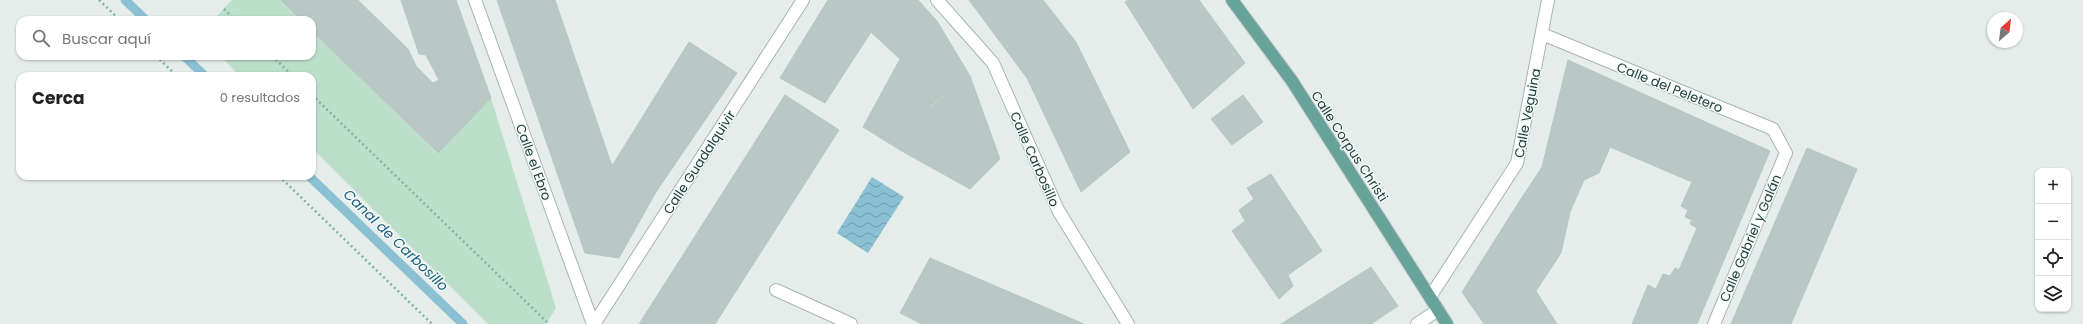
<!DOCTYPE html>
<html lang="es">
<meta charset="utf-8">
<style>
body{margin:0;font-family:Poppins,sans-serif;background:#f2f2f2;color:#222}
.controls{position:absolute;right:12px;bottom:12px;display:grid;overflow:hidden;border-radius:8px;box-shadow:0 1px 3px #0004}
.controls button{width:36px;height:36px;display:grid;place-items:center;padding:0;border:0;border-bottom:1px solid #e0e0e0;background:#fff;color:#222;font:20px sans-serif}
.compass{position:absolute;left:1987px;top:12px;width:36px;height:36px;border-radius:50%;background:#fff;box-shadow:0 1px 3px #0004;rotate:28deg}
.list{margin:0;padding:0;list-style:none}
h2{display:flex;justify-content:space-between;align-items:center;height:52px;margin:0;padding:0 16px;font-size:17px}
h2 small{font-size:13px;font-weight:400;color:#767676}
.icon{flex:none;width:22px;height:22px;fill:none;stroke:currentColor;stroke-width:2;stroke-linecap:round;stroke-linejoin:round}
.map{position:relative;flex:none;width:2083px;height:324px;overflow:hidden}
.search{position:absolute;background:#fff;box-shadow:0 1px 3px #0004;left:16px;top:16px;width:300px;height:44px;display:flex;align-items:center;gap:10px;box-sizing:border-box;padding:0 14px;border-radius:12px;color:#767676;font-size:15px}
.panel{position:absolute;background:#fff;box-shadow:0 1px 3px #0004;left:16px;top:72px;width:300px;height:108px;border-radius:12px}
.map>svg:first-child{display:block}
.park{fill:#bcdfc9}
.water{fill:url(#water-waves)}
.lines{fill:none;stroke-linecap:round;stroke-linejoin:round}
.stream{stroke:#8bc0d3;stroke-width:9}
.building{fill:#b9c8c4;stroke:#b6c7c2}
.minor-casing{stroke:#a6b5b2;stroke-width:14}
.major-casing{stroke:#c1c9c8;stroke-width:14}
.path{stroke:#84b1a8;stroke-width:2.5;stroke-dasharray:2 3;stroke-linecap:butt}
.minor{stroke:#fff;stroke-width:12}
.major{stroke:#68a39b;stroke-width:12}
.labels{text-anchor:middle;stroke-width:3;stroke-linejoin:round;paint-order:stroke}
.street-label{font-size:13px;fill:#233f3b;stroke:#f4faf8}
.water-label{font-size:14px;font-style:italic;fill:#1c627d;stroke:#f4faf8}
</style>
<div class="map">
<svg width="2083" height="324" viewBox="0 0 2083 324">
<defs>
<pattern id="water-waves" width="16" height="10" patternUnits="userSpaceOnUse"><rect width="16" height="10" fill="#8bc0d3"/><path d="M0 5q4-4 8 0t8 0" fill="none" stroke="#719dac"/></pattern>
</defs>
<rect width="100%" height="100%" fill="#e4edea"/>
<g class="park">
<polygon points="232,0 281,0 301,20 213,20"/>
<polygon points="312,31 437,153 491,98 556,308 546,324 488,324 312,148 312,76 240,76 220,56 312,56"/>
</g>
<polygon class="water" points="872,177 904,197 868,253 837,233"/>
<g class="lines">
<g class="stream">
<polyline points="125,0 146,20"/>
<polyline points="184,56 205,76"/>
<polyline points="309,176 463,324"/>
</g>
</g>
<g class="building">
<polygon points="281,0 358,0 408,49 416,66 433,83 439,80 426,55 419,54 401,0 456,0 491,98 438,153 312,31 312,20 301,20"/>
<polygon points="497,0 555,0 612,166 656,192 619,258 585,253"/>
<polygon points="828,0 918,0 937,21 900,59 871,32 825,103 780,78"/>
<polygon points="969,0 1043,0 1076,42 1027,78"/>
<polygon points="1128,0 1199,0 1245,63 1193,109 1125,2"/>
<polygon points="937,21 970,76 933,104 900,59"/>
<polygon points="689,42 737,73 656,192 612,166"/>
<polygon points="1076,42 1130,152 1081,192 1027,78"/>
<polygon points="900,59 933,104 925,112 900,150 863,127"/>
<polygon points="1568,60 1770,151 1697,324 1632,324 1648,285 1656,289 1663,274 1670,276 1675,268 1679,270 1697,228 1690,224 1692,220 1685,217 1688,210 1681,206 1692,182 1610,147 1599,173 1584,180 1570,212 1561,253 1517,205 1542,167"/>
<polygon points="970,76 1000,159 970,189 900,150 925,112"/>
<polygon points="785,95 839,130 715,324 639,324"/>
<polygon points="1243,95 1263,122 1232,145 1211,119"/>
<polygon points="1807,148 1857,169 1791,324 1731,324"/>
<polygon points="1271,174 1322,251 1288,275 1293,286 1279,299 1232,231 1245,221 1239,210 1254,199 1247,188"/>
<polygon points="1517,205 1561,253 1536,291 1557,324 1484,324 1462,292"/>
<polygon points="930,258 1084,324 922,324 900,313"/>
<polygon points="1371,267 1398,306 1371,324 1281,324"/>
</g>
<g class="lines">
<defs>
<g id="minor">
<polyline points="475,0 593,324"/>
<polyline points="937,0 993,63 1058,210 1128,324"/>
<polyline points="1542,34 1773,129 1786,153 1714,324"/>
<polyline points="776,290 851,324"/>
<polyline points="1430,297 1517,163 1548,0"/>
<polyline points="594,324 803,0"/>
<polyline points="1417,324 1438,310"/>
</g>
<polyline id="major" points="1232,0 1292,81 1447,324"/>
</defs>
<use href="#minor" class="minor-casing"/>
<use href="#major" class="major-casing"/>
<g class="path">
<polyline points="99,0 120,20"/>
<polyline points="224,9 235,20"/>
<polyline points="156,56 177,76"/>
<polyline points="272,56 293,76"/>
<polyline points="312,95 549,324"/>
<polyline points="279,176 432,324"/>
</g>
<use href="#minor" class="minor"/>
<use href="#major" class="major"/>
</g>
<g class="labels">
<g class="street-label">
<text transform="translate(1670 87) rotate(22)" y="5">Calle del Peletero</text>
<text transform="translate(1527 113) rotate(-79)" y="5">Calle Veguina</text>
<text transform="translate(1350 146) rotate(57)" y="5">Calle Corpus Christi</text>
<text transform="translate(1035 159) rotate(66)" y="5">Calle Carbosillo</text>
<text transform="translate(534 162) rotate(70)" y="5">Calle el Ebro</text>
<text transform="translate(699 162) rotate(-57)" y="5">Calle Guadalquivir</text>
<text transform="translate(1750 238) rotate(-67)" y="5">Calle Gabriel y Galán</text>
</g>
<g class="water-label">
<text transform="translate(396 240) rotate(44)" y="5">Canal de Carbosillo</text>
</g>
</g>
</svg>
<div class="controls">
<button>+</button>
<button>−</button>
<button><svg class="icon" aria-label="locate" viewBox="0 0 24 24"><circle cx="12" cy="12" r="6"/><path d="M12 2v4M12 18v4M2 12h4M18 12h4"/></svg></button>
<button><svg class="icon" aria-label="layers" viewBox="0 0 24 24"><path d="M12 4l9 5-9 5-9-5zM3 14l9 5 9-5"/></svg></button>
</div>
<svg class="compass" viewBox="-18 -18 36 36"><path d="M0-13l5 13h-10z" fill="#e53935"/><path d="M0 13l5-13h-10z" fill="#767676"/></svg>
<div class="search"><svg class="icon" aria-label="search" viewBox="0 0 24 24"><circle cx="10" cy="10" r="6"/><path d="M15 15l6 6"/></svg>Buscar aquí</div>
<section class="panel">
<h2>Cerca<small>0 resultados</small></h2>
<ul class="list">
</ul>
</section>
</div>
